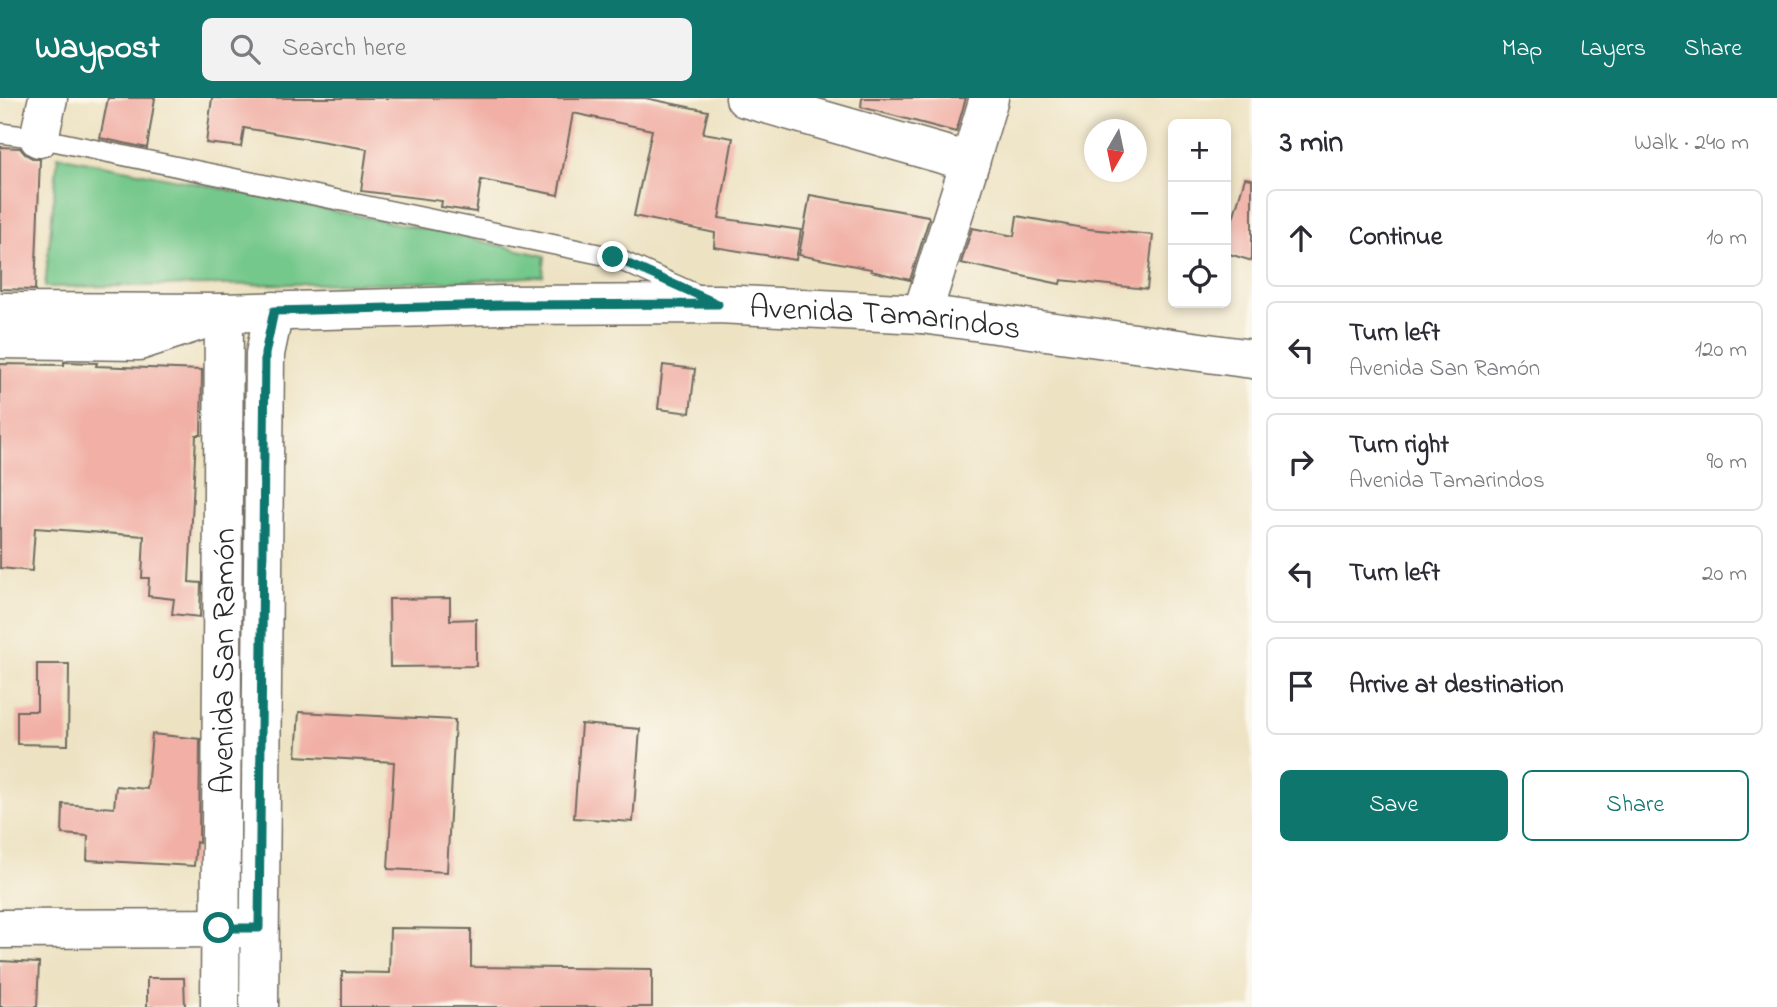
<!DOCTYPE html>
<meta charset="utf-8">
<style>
body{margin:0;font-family:"Indie Flower",sans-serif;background:#f2f2f3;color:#2b2b33}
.controls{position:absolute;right:21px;top:21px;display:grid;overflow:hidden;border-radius:10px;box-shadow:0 4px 10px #0003}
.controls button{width:63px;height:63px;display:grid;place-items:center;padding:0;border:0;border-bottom:2px solid #e1e1e2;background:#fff;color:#2b2b33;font:35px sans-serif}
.compass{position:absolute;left:1084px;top:21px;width:63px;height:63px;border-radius:50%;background:#fff;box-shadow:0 4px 10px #0003;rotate:189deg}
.stop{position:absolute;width:21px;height:21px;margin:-16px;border:5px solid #0f766e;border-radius:50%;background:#fff}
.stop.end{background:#0f766e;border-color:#fff;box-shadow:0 2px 7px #0008}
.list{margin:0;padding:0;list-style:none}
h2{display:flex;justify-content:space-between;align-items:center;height:91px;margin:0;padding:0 28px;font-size:30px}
h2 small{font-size:23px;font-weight:400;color:#7c7c81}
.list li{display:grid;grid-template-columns:46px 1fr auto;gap:21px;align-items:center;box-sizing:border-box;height:98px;margin:0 14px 14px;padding:0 14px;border:2px solid #e1e1e2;border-radius:10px}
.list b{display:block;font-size:26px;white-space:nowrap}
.list p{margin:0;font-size:23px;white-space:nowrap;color:#7c7c81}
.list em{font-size:23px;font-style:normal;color:#7c7c81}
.actions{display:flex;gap:14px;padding:21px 28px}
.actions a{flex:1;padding:16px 0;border:2px solid #0f766e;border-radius:10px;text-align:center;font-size:24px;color:#0f766e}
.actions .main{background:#0f766e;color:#fff}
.icon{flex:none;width:38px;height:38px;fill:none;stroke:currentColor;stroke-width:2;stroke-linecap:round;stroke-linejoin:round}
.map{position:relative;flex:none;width:1252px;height:909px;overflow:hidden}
header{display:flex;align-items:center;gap:42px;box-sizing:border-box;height:98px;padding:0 35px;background:#0f766e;color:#fff}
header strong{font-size:33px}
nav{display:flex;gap:38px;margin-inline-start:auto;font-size:24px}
.search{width:490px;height:63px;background:#f2f2f3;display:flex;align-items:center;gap:18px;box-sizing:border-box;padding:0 24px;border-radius:10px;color:#7c7c81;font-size:26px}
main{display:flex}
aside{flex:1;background:#fff}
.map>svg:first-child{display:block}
.green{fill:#74c88b;stroke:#507a5b;stroke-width:2}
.building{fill:#f1afa5}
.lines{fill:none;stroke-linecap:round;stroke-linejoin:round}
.lane-casing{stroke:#6f6b60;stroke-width:22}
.street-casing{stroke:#6f6b60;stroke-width:41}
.lane{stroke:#fff;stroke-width:19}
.street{stroke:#fff;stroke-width:38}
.route{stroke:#0f766e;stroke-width:9}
.labels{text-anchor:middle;stroke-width:6;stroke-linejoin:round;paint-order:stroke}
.street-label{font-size:32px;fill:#2b2b2b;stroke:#fbf7ec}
</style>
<header>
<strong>Waypost</strong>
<div class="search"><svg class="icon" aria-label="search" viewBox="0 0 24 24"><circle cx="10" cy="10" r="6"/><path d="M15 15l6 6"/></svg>Search here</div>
<nav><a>Map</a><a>Layers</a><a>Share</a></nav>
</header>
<main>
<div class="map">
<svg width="1252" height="909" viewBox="0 0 1252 909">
<rect width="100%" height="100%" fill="#fbf7ec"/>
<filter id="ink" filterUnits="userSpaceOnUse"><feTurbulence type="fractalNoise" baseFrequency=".0143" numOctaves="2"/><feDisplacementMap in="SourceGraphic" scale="14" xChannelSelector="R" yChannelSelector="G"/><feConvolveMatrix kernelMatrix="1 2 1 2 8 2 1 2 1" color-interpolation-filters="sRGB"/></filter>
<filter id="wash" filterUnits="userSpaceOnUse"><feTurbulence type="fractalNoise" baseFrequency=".00686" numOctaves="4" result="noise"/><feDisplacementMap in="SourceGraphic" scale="28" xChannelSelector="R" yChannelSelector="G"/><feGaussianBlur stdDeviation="1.57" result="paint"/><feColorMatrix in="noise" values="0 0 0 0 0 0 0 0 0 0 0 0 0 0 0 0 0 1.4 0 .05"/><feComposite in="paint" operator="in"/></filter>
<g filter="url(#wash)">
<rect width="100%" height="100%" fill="#ede2c2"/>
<polygon class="green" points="58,58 459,138 545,158 543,178 447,184 45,189"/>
<g id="blocks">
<g class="building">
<polygon points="108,0 155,0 147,50 100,40"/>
<polygon points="212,0 645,0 708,13 703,35 733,40 719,120 801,132 796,162 714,149 715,135 634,118 652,32 573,15 558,97 481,82 476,114 441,109 442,103 361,93 367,51 244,30 241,49 206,45"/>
<polygon points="862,0 966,0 956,34 861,9"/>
<polygon points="0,49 20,50 25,56 34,61 40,61 35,192 0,191"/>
<polygon points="1245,80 1252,81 1252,163 1226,155 1226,144"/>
<polygon points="810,97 928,118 929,121 910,182 871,173 871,171 799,157"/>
<polygon points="1017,118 1089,131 1153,137 1147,191 1061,182 1060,186 961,165 972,130 1014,138"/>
<polygon points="64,264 97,265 96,268 202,272 201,337 196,337 189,484 201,485 200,519 172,516 174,501 148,498 149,480 142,480 144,438 35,430 32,473 0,470 0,266 64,267"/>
<polygon points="663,267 695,271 690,315 658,311"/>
<polygon points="450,500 450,522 476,521 476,568 390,569 389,501"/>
<polygon points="37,566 69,566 68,647 17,646 17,613 37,613"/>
<polygon points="299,614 455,622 447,774 388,771 394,664 296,658"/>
<polygon points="581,626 640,631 633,724 574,720"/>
<polygon points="152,636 200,641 199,745 196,744 194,768 87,762 88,738 62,736 63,706 114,710 116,688 147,691"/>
<polygon points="390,830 471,831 471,869 652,871 652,909 342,909 342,874 389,875"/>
<polygon points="0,863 39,865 37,909 0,909"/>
<polygon points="147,880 184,880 185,909 147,909"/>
</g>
</g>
</g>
<g filter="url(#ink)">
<use href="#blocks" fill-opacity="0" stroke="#6f6b60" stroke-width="2"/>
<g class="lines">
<defs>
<polyline id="lane" points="0,35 39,40 613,159 698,197"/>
<g id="street">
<polyline points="745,0 970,64 989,0"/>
<polyline points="39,40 48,0"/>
<polyline points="0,214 224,215 139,243 0,241"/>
<polyline points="922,216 970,64"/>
<polyline points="0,831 243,830"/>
<path id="s1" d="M220 909 224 215 501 207 718 206 922 216 1252 261"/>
<polyline points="259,909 265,256 274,213"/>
</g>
</defs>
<use href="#lane" class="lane-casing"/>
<use href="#street" class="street-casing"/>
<use href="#lane" class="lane"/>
<use href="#street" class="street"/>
</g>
</g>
<g class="lines" filter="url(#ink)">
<polyline class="route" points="219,830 259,830 265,256 274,213 501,207 718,206 613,159"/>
</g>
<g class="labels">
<g class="street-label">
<text dy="11" stroke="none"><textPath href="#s1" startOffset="1356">Avenida Tamarindos</textPath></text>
<text dy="11" stroke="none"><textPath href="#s1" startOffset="346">Avenida San Ramón</textPath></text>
</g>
</g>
</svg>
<div class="controls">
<button>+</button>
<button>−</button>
<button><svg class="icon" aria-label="locate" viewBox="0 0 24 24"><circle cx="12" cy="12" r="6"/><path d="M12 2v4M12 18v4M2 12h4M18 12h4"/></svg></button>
</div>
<svg class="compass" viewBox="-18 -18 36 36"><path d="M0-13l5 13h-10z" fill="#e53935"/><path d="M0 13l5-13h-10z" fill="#7c7c81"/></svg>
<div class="stop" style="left:219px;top:830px"></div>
<div class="stop end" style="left:613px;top:159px"></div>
</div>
<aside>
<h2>3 min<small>Walk · 240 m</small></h2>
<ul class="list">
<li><svg class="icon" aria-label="ahead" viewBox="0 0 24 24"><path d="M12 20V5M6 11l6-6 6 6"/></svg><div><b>Continue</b></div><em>10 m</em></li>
<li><svg class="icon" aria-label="left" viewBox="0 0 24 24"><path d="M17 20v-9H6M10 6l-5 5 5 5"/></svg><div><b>Turn left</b><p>Avenida San Ramón</p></div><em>120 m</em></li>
<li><svg class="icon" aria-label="right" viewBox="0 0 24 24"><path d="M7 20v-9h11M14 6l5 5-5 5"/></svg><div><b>Turn right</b><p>Avenida Tamarindos</p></div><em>90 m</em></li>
<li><svg class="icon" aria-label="left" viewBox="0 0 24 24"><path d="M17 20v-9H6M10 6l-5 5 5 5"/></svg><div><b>Turn left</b></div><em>20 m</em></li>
<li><svg class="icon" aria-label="arrive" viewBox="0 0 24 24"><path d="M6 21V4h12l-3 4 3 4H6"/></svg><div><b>Arrive at destination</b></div></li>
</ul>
<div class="actions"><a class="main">Save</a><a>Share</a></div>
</aside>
</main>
